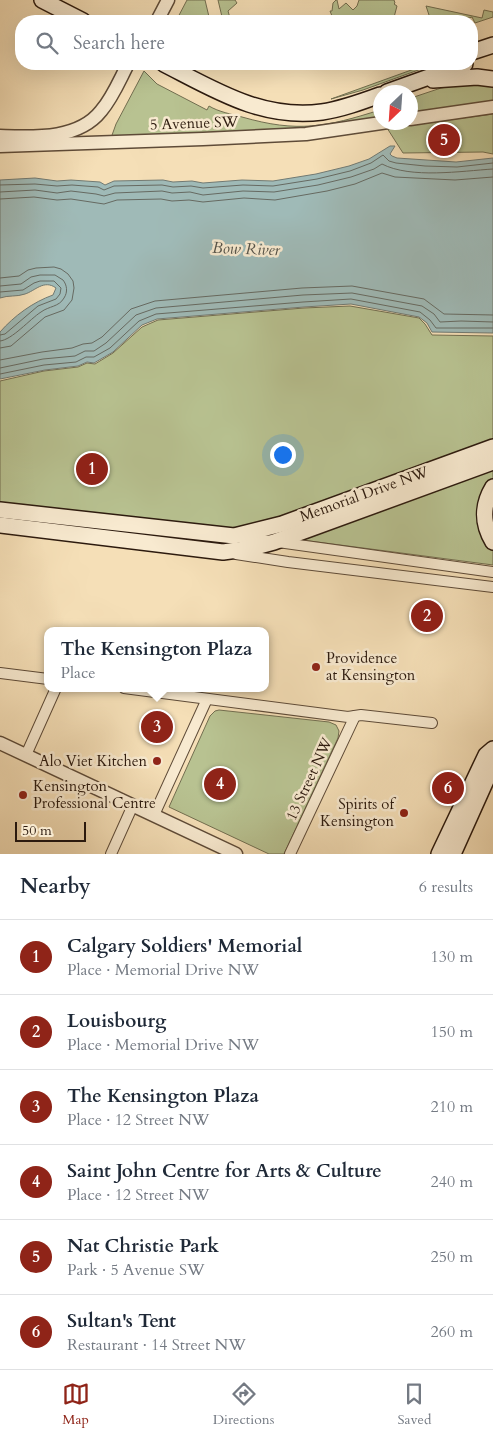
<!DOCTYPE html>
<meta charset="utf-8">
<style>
body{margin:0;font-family:Cardo,serif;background:#f6f6f7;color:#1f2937}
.compass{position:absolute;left:373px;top:85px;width:45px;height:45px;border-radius:50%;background:#fff;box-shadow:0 5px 20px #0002;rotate:205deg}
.scale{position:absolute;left:15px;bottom:12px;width:71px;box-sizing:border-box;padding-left:5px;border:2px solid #2c1a0e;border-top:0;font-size:14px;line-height:18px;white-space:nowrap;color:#2c1a0e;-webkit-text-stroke:4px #f8ead0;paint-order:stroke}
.you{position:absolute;left:282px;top:454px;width:18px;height:18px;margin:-12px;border:4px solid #fff;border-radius:50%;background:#1a73e8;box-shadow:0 0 0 8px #1a73e833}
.badge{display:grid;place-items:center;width:32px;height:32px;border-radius:50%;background:#8f2418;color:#fff;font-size:16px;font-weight:700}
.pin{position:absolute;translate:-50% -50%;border:2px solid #fff;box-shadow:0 1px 5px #0006}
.popup{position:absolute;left:44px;top:627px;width:225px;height:65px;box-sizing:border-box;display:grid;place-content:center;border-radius:10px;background:#fff;filter:drop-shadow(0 1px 4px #0005);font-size:16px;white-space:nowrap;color:#747a83}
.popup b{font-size:19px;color:#1f2937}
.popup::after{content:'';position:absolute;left:50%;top:100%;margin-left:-10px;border:10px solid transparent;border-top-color:#fff}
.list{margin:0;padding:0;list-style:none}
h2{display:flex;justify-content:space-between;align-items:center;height:65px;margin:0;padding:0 20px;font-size:21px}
h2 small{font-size:16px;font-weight:400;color:#747a83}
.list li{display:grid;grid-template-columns:32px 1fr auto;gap:15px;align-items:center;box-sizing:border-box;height:75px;padding:0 20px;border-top:1px solid #e0e1e3}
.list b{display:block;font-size:19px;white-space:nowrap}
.list p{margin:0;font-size:16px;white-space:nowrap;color:#747a83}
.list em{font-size:16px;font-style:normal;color:#747a83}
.icon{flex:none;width:28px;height:28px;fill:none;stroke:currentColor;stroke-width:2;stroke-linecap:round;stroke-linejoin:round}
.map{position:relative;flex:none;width:493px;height:854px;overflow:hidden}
.search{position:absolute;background:#fff;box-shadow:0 5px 20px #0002;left:15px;right:15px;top:15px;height:55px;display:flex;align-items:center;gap:12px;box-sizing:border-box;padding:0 18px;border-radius:20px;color:#747a83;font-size:19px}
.sheet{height:515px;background:#fff}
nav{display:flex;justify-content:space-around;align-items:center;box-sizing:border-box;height:70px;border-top:1px solid #e0e1e3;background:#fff;font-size:14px;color:#747a83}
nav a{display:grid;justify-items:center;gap:2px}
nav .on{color:#8f2418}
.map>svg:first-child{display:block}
.green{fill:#b8c291;stroke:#726e50}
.water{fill:#9fbab7;stroke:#717a73}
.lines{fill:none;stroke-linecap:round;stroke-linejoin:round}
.shore{stroke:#666a62;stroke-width:1}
.minor-casing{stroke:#5e4b38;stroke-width:12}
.tertiary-casing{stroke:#5e4b38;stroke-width:15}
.secondary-casing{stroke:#2c1a0e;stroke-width:18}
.minor{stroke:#f8ead0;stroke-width:10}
.tertiary{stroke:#f8ead0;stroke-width:12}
.secondary{stroke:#f8ead0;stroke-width:15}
.poi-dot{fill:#8f2418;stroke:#f8ead0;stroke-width:2}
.labels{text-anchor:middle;stroke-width:5;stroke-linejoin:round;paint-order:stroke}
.street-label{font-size:15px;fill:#2c1a0e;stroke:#f8ead0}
.poi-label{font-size:15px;fill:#2c1a0e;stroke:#f8ead0;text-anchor:start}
.water-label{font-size:16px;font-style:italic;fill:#545249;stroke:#f8ead0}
</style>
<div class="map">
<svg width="493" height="854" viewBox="0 0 493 854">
<rect width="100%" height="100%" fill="#f5dfb7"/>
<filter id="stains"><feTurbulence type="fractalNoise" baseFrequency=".004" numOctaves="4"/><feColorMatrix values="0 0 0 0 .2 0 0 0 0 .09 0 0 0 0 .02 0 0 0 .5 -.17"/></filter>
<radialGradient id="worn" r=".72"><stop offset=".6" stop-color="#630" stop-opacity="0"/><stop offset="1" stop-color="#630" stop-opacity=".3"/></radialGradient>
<g class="green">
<polygon points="187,0 205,0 210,21 176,21"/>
<polygon points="218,0 235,0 237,3 228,11 230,18 238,21 223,21"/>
<polygon points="336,0 337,0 339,9 346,3 353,10 357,6 359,0 394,0 395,3 394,4 397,6 393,21 330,21 327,18 332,16 330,11 332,11 333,3"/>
<polygon points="426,6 482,18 484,10 493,12 493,17 475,23 472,17 459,21 431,21"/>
<path d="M249 64H308V68L303 69 302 66H300V69C283 68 268 64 251 65Z"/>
<polygon points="428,64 435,64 363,90 331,99"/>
<path d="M144 71 157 84 207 110 209 106C219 112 231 114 242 117 298 133 326 127 380 110V120L333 127 111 138 116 124Z"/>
<polygon points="465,84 493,84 493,103 411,116 411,98 441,88"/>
<polygon points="493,114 493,154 483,152 403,153 387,128"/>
<polygon points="350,306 419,318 425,324 432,335 493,336 493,440 271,522 231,530 0,505 0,381 44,371 78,367 87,363 95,364 113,353 142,327 158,320 304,308"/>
<polygon points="493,469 493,479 485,492 490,547 493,550 493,565 302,540 305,537"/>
<polygon points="219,710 329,722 336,725 339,731 338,738 284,854 269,854 169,807 210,716 215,711"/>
</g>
<path class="water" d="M390 146H395L390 154 392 156 397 158 456 162 493 158V333L432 332 427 323 419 317 351 304 304 307 157 319 142 325 113 352 94 363 87 362 78 366 45 370 0 379V332C14 316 33 302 53 295L56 288C44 279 35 291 25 294 17 297 8 295 0 298V180L35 178 57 181 71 180 100 182 105 185 114 181 163 180 173 182 192 181 203 183 242 180 273 181 316 174 349 166 369 159Z"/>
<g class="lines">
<g class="shore">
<polyline points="0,185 35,184 57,186 72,185 98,187 104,190 114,186 162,185 173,187 191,186 203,188 243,185 273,186 317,179 350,171 371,163 383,155 389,161 396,163 425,166 457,167 493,163"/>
<path d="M0 192 35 190 57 193 71 191 96 194 104 196 115 193 162 191 172 193 190 192 203 195 243 191 274 192 318 185 351 177 374 169 382 164C411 179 461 171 493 169"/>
<polyline points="0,199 34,197 57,200 71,199 104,204 117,200 161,199 172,201 189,200 203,202 244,198 275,200 327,191 355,184 382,173 395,177 455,180 493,177"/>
<polyline points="0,278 19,276 28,270 36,268 54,267 61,269 68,274 73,281 74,288 72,300 64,310 45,317 11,346 0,348"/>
<path d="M0 286 21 284 31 277 40 275H55L63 280C67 285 68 292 64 298 59 307 49 306 41 312 30 319 12 340 0 341"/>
<polyline points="0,292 23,290 34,283 40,281 54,281 61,288 60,294 56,299 38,306 5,334 0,335"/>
<polyline points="0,360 42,352 72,348 83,344 92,343 102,337 131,309 155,301 302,288 352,286 424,299 444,314 493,315"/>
<polyline points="0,368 43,359 75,356 85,351 94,351 106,343 136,315 156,308 303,295 352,293 422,306 434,314 440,322 461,321 493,322"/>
<polyline points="0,374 44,365 76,362 86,357 94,357 110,348 139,321 156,314 303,302 351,299 420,312 430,320 436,328 493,328"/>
</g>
<defs>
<g id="minor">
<polyline points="241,537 493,572"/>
<polyline points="236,554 288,562 493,587"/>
<polyline points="0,673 48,679"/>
<polyline points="124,688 348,717 361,715 432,723"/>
<polyline points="26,755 56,688"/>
<polyline points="154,815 207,699"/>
<polyline points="111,854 133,805"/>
<polyline points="290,854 355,716"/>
</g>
<g id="tertiary">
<polyline points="157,21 168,0"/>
<polyline points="410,119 493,107"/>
<path d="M0 136C34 137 78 140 101 111 113 97 120 79 128 64"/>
<polyline points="0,146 203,139 306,134 388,122"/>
<polyline points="0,743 236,854"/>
</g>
<g id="secondary">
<polyline points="42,0 83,21"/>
<polyline points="472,52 493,45"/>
<path d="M164 64C215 90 262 120 322 112 342 109 361 102 380 95"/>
<polyline points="433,80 477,77 493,79"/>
<polyline points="387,92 465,64"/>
<path d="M493 487C482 505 482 524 493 542"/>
<polyline points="0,510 234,536 282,524 493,447"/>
<polyline points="0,525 223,552 252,548 274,542 493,462"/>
<polyline points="439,854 486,755 493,749"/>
<polyline points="453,854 493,765"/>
</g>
</defs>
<use href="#minor" class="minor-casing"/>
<use href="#tertiary" class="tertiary-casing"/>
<use href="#secondary" class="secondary-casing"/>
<use href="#minor" class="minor"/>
<use href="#tertiary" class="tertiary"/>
<use href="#secondary" class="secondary"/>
</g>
<g class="poi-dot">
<circle cx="316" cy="667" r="5"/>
<circle cx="157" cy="761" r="5"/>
<circle cx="23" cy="795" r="5"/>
<circle cx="404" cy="813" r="5"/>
</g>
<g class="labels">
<g class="street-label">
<text transform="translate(194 123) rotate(-2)" y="5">5 Avenue SW</text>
<text transform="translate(364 494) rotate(-20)" y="5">Memorial Drive NW</text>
<text transform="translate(309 779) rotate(-65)" y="5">13 Street NW</text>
</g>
<g class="poi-label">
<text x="326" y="663">Providence<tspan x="326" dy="17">at Kensington</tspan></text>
<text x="147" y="766" text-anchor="end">Alo Viet Kitchen</text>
<text x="33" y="791">Kensington<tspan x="33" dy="17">Professional Centre</tspan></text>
<text x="394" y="809" text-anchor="end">Spirits of<tspan x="394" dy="17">Kensington</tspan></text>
</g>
<g class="water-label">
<text transform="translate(246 248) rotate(2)" y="6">Bow River</text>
</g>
</g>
<rect width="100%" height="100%" filter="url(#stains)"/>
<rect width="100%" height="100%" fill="url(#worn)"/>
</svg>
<svg class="compass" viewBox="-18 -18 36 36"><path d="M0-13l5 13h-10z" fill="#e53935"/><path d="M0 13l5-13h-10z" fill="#747a83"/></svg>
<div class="scale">50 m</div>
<div class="you"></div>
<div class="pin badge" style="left:92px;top:469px">1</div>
<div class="pin badge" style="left:427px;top:616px">2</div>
<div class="pin badge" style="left:157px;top:727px">3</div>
<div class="popup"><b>The Kensington Plaza</b>Place</div>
<div class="pin badge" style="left:220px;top:784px">4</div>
<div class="pin badge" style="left:444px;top:140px">5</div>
<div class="pin badge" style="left:448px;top:788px">6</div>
<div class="search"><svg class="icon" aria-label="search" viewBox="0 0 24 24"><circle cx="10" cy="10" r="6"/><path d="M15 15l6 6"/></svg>Search here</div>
</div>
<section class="sheet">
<h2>Nearby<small>6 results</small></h2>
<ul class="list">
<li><span class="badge">1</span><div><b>Calgary Soldiers' Memorial</b><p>Place · Memorial Drive NW</p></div><em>130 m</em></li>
<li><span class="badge">2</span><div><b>Louisbourg</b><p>Place · Memorial Drive NW</p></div><em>150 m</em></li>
<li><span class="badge">3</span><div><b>The Kensington Plaza</b><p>Place · 12 Street NW</p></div><em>210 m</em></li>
<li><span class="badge">4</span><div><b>Saint John Centre for Arts &amp; Culture</b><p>Place · 12 Street NW</p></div><em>240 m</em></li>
<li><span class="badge">5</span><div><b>Nat Christie Park</b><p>Park · 5 Avenue SW</p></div><em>250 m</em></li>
<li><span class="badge">6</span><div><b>Sultan's Tent</b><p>Restaurant · 14 Street NW</p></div><em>260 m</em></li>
</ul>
</section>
<nav>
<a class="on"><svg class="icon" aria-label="map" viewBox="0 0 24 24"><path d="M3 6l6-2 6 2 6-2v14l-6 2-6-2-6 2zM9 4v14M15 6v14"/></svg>Map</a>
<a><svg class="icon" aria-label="directions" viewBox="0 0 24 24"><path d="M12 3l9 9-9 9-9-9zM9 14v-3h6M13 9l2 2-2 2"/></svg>Directions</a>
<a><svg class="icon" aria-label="saved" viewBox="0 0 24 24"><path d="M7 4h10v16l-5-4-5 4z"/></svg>Saved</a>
</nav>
